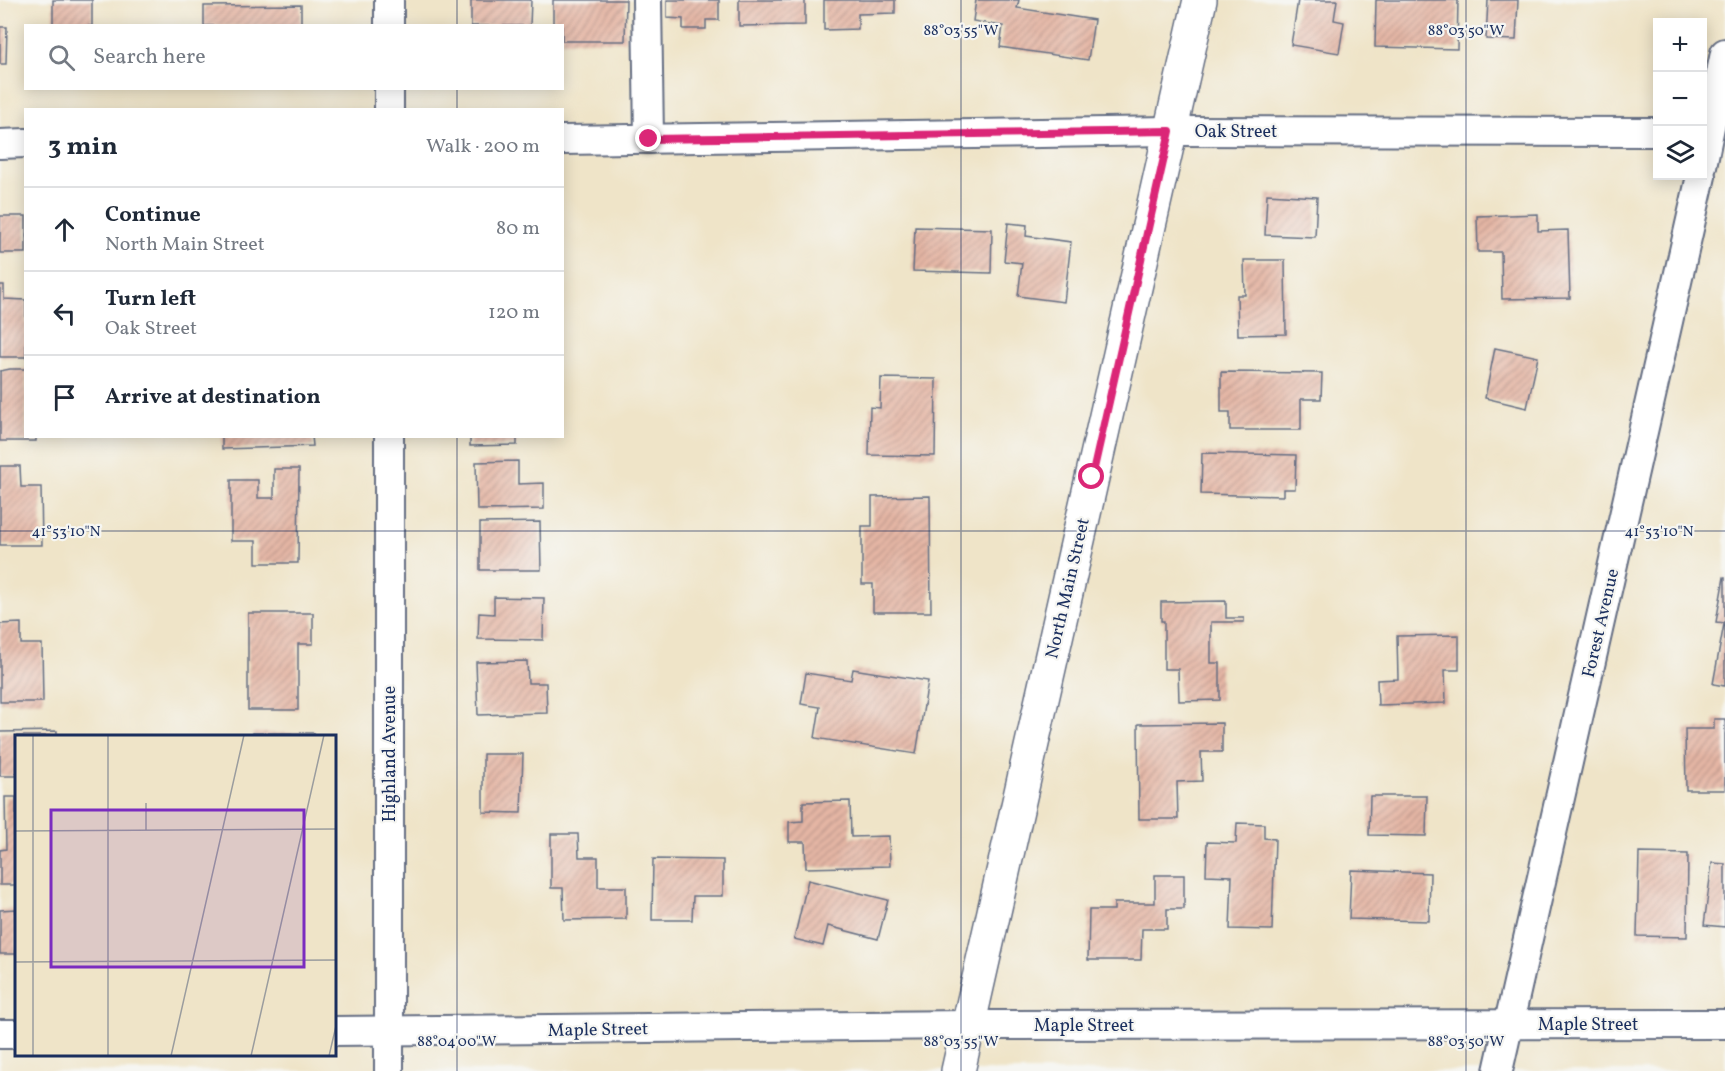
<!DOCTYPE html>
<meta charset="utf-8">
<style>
body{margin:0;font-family:Vollkorn,serif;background:#f2f2f3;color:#1f2937}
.controls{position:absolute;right:18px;top:18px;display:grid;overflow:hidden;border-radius:0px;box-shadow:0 3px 15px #0003}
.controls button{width:54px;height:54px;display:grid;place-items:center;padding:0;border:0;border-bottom:2px solid #e0e1e3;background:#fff;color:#1f2937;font:30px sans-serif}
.stop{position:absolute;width:18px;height:18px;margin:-14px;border:4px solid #db2777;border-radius:50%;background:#fff}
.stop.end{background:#db2777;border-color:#fff;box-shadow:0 2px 6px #0008}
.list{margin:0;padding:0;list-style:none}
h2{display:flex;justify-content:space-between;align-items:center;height:78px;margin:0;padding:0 24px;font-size:26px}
h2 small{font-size:20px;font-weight:400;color:#747a83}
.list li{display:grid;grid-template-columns:39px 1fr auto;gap:18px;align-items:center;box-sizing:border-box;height:84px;padding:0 24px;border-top:2px solid #e0e1e3}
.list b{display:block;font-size:22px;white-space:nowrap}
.list p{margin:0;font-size:20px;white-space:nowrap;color:#747a83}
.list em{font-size:20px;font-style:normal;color:#747a83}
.icon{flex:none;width:33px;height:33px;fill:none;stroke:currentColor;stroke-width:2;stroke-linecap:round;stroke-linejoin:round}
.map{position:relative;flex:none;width:1725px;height:1071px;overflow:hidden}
.search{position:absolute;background:#fff;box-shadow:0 3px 15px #0003;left:24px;top:24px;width:540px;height:66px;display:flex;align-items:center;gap:15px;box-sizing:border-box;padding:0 21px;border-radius:0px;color:#747a83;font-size:22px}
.panel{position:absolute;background:#fff;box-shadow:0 3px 15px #0003;left:24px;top:108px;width:540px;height:330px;border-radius:0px}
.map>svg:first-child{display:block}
.building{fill:url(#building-hatch)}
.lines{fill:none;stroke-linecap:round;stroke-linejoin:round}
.minor-casing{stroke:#656e83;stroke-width:32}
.tertiary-casing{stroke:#656e83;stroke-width:36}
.minor{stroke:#fff;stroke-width:28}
.tertiary{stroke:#fff;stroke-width:33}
.route{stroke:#db2777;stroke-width:8}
.ticks{fill:none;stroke:#1b2f5e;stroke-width:1.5;stroke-opacity:0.45}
.labels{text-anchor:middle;stroke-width:4.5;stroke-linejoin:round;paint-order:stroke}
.street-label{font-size:18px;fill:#1b2f5e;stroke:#f6f6f2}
.inset-road{fill:none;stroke:#9a9c9e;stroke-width:1.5}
.view{fill:#7b2cbf;fill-opacity:0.15;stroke:#7b2cbf;stroke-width:3}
.inset-edge{fill:none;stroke:#1b2f5e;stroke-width:3}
.ticks-label{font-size:15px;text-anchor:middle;fill:#1b2f5e;stroke:#f6f6f2;stroke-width:4.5;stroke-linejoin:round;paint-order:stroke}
</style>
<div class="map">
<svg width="1725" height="1071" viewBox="0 0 1725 1071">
<defs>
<pattern id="building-hatch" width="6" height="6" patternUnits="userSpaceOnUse" patternTransform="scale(1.5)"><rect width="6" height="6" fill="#e5b6a4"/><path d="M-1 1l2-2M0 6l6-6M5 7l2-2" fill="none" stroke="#b99489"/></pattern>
</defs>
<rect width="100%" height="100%" fill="#f6f6f2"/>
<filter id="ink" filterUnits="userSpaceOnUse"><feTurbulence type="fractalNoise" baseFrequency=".0167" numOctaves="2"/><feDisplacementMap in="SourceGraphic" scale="12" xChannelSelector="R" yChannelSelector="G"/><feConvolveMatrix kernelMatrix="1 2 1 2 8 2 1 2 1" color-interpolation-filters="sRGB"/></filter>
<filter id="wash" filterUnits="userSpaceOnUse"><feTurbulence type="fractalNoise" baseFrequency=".008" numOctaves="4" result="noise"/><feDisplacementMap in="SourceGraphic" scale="24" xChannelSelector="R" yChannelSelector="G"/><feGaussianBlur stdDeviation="1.35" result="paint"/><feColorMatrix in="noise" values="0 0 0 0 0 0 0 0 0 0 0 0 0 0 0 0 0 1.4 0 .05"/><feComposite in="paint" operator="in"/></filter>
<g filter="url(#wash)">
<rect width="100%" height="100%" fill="#efe4c8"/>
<g id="blocks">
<g class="building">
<rect x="53" y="0" width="39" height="26"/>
<polygon points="471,0 531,0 530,26 471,26"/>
<polygon points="553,0 626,0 625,41 562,41 562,26 553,26"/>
<polygon points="667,0 719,0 719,20 706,20 706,29 683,29 683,19 667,18"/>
<polygon points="739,0 805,0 805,25 739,26"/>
<polygon points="824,0 895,0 895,13 858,14 858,29 824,30"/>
<polygon points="976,0 1019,0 1017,8 1094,20 1088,60 1000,47 1003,26 973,21"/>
<polygon points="1298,0 1337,0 1334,20 1344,22 1339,53 1291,45"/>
<polygon points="1376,0 1458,0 1457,49 1375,47"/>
<polygon points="1488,0 1518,0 1516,40 1486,39"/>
<polygon points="301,5 301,26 204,26 204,6"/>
<polygon points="0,27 7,27 6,64 0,64"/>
<polygon points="1267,194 1317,197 1315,237 1265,235"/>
<polygon points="1538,214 1538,231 1568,230 1570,298 1502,299 1501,252 1478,252 1477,216"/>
<rect x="0" y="216" width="26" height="37"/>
<polygon points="1008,223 1027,225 1026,236 1071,242 1064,302 1018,296 1022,263 1004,261"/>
<polygon points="915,227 992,229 991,273 913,271"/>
<polygon points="1244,260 1285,260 1286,334 1238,335 1237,295 1245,295"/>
<polygon points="0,285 4,285 4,299 26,300 26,357 0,357"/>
<polygon points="1495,348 1538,357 1527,408 1485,398"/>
<polygon points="10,369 26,369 26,436 36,436 36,441 0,441 0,371"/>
<polygon points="1221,372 1322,373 1321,399 1301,399 1301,430 1230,430 1230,412 1221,412"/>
<polygon points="881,378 936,379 935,456 869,455 870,407 880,408"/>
<polygon points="222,436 312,436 313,446 222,449"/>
<polygon points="470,436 517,436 517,445 470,446"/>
<polygon points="1202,453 1296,455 1295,489 1283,489 1283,496 1201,494"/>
<polygon points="518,461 518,484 544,483 544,509 477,510 476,462"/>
<polygon points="0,466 20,466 21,487 41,487 42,545 0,545"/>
<polygon points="274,469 299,469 298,563 256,563 256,541 231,541 231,480 258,480 258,498 274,498"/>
<polygon points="930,496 931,612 873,612 873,584 862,584 862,526 872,526 872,497"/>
<polygon points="540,522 541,570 480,570 480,523"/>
<polygon points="1724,577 1725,577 1725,623 1716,622"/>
<polygon points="494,597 544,598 543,640 478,639 479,613 494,614"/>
<polygon points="1226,601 1226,618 1244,618 1244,622 1211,622 1211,663 1220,663 1220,700 1179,701 1178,669 1164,669 1164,621 1161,621 1161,602"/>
<polygon points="248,613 313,613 313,644 298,644 298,710 248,710"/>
<polygon points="21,623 21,644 42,644 43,702 0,702 0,624"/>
<polygon points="1724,624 1725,624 1725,686 1713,684"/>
<polygon points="1459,635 1459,670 1445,670 1446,703 1378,705 1377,680 1398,679 1397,636"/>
<polygon points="527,661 528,683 546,683 547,713 478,715 476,662"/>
<polygon points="853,669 928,681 916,754 815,738 820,707 801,704 806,673 851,680"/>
<polygon points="1714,719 1725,719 1725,790 1686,790 1685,729 1714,729"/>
<polygon points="1222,723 1222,752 1201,752 1202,781 1177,782 1178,819 1139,819 1138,724"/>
<polygon points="57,731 57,736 16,736 16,776 0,776 0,732"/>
<rect x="253" y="733" width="61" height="3"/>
<polygon points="483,754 523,754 521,813 483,812"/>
<polygon points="1370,796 1427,796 1426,836 1369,835"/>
<polygon points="5,797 16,797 16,885 0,885 0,850 6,849"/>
<polygon points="850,801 851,837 889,836 890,866 806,868 805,842 789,842 789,822 803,821 803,802"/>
<polygon points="1237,823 1264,824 1264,838 1275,839 1272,930 1230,929 1232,876 1206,875 1207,842 1236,843"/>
<polygon points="551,834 578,834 579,857 598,857 598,887 626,887 626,919 564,920 563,888 551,888"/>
<polygon points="1639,853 1688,854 1687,937 1637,936"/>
<polygon points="653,859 723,860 723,896 693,896 692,920 652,920"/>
<polygon points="1712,863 1725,864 1725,927 1704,925"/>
<polygon points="1351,870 1430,873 1429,921 1349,919"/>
<polygon points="1155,875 1184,875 1184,909 1167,909 1167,929 1142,929 1141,960 1088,960 1089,910 1114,910 1114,903 1155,903"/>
<polygon points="808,880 888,900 878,939 828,926 823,946 794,939"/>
<polygon points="16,909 16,954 0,954 0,910"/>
</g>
</g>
</g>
<g filter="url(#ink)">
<use href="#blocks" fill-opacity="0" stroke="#656e83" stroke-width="1.5"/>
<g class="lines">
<defs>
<g id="minor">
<polyline points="389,0 389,26"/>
<polyline points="647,0 649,139"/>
<polyline points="389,88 389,110"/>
<polyline points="562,140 1170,131 1658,132"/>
<polyline points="0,144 26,143"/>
<polyline points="1702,166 1725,53"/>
<polyline points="389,436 389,1071"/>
<polyline points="334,1031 969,1025 1725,1024"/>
<polyline points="0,1034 16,1034"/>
<polyline points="1498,1071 1701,176"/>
</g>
<polyline id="tertiary" points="958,1071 1200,0"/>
</defs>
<use href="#minor" class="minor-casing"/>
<use href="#tertiary" class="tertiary-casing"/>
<use href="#minor" class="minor"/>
<use href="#tertiary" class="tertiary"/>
</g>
</g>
<g class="lines" filter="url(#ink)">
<polyline class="route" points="649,139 1170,131 1092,477"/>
</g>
<path class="ticks" d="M457 0V26M961 0V1071M1466 0V1071M457 88V110M457 436V1071M0 531H1725"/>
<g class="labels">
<g class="street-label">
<text x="1236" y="137">Oak Street</text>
<text transform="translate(1067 588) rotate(-77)" y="6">North Main Street</text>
<text transform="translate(1600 623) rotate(-77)" y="6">Forest Avenue</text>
<text transform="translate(389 754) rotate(-90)" y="6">Highland Avenue</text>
<text x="1588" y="1030">Maple Street</text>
<text x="1084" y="1031">Maple Street</text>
<text transform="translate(598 1029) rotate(-1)" y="6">Maple Street</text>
</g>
</g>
<g transform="translate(15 735)">
<rect width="321" height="321" fill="#efe4c8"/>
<path class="inset-road" d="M93 0V321M131 68V95M0 96 321 94M0 227 321 225M18 321V0M156 321 229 0M236 321 309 0M314 321 321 291"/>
<path class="view" d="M36 75H289V232H36Z"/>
<rect width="321" height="321" class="inset-edge"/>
</g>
<g class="ticks-label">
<text x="961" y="35">88°03'55"W</text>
<text x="1466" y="35">88°03'50"W</text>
<text x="66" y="536">41°53'10"N</text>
<text x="1659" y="536">41°53'10"N</text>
<text x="457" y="1046">88°04'00"W</text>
<text x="961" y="1046">88°03'55"W</text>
<text x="1466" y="1046">88°03'50"W</text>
</g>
</svg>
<div class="controls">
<button>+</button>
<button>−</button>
<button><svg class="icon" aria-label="layers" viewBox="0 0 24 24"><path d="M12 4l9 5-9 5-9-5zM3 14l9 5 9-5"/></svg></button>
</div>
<div class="stop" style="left:1092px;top:477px"></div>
<div class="stop end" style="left:649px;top:139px"></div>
<div class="search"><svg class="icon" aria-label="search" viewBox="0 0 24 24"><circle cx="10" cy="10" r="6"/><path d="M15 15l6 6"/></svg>Search here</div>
<section class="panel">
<h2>3 min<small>Walk · 200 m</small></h2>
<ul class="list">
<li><svg class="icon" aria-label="ahead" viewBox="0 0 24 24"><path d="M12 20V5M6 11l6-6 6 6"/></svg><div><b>Continue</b><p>North Main Street</p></div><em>80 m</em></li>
<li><svg class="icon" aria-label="left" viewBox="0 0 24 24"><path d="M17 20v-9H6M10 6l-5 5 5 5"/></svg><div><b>Turn left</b><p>Oak Street</p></div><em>120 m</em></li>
<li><svg class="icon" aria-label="arrive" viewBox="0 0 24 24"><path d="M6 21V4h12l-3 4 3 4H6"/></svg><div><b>Arrive at destination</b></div></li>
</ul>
</section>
</div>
